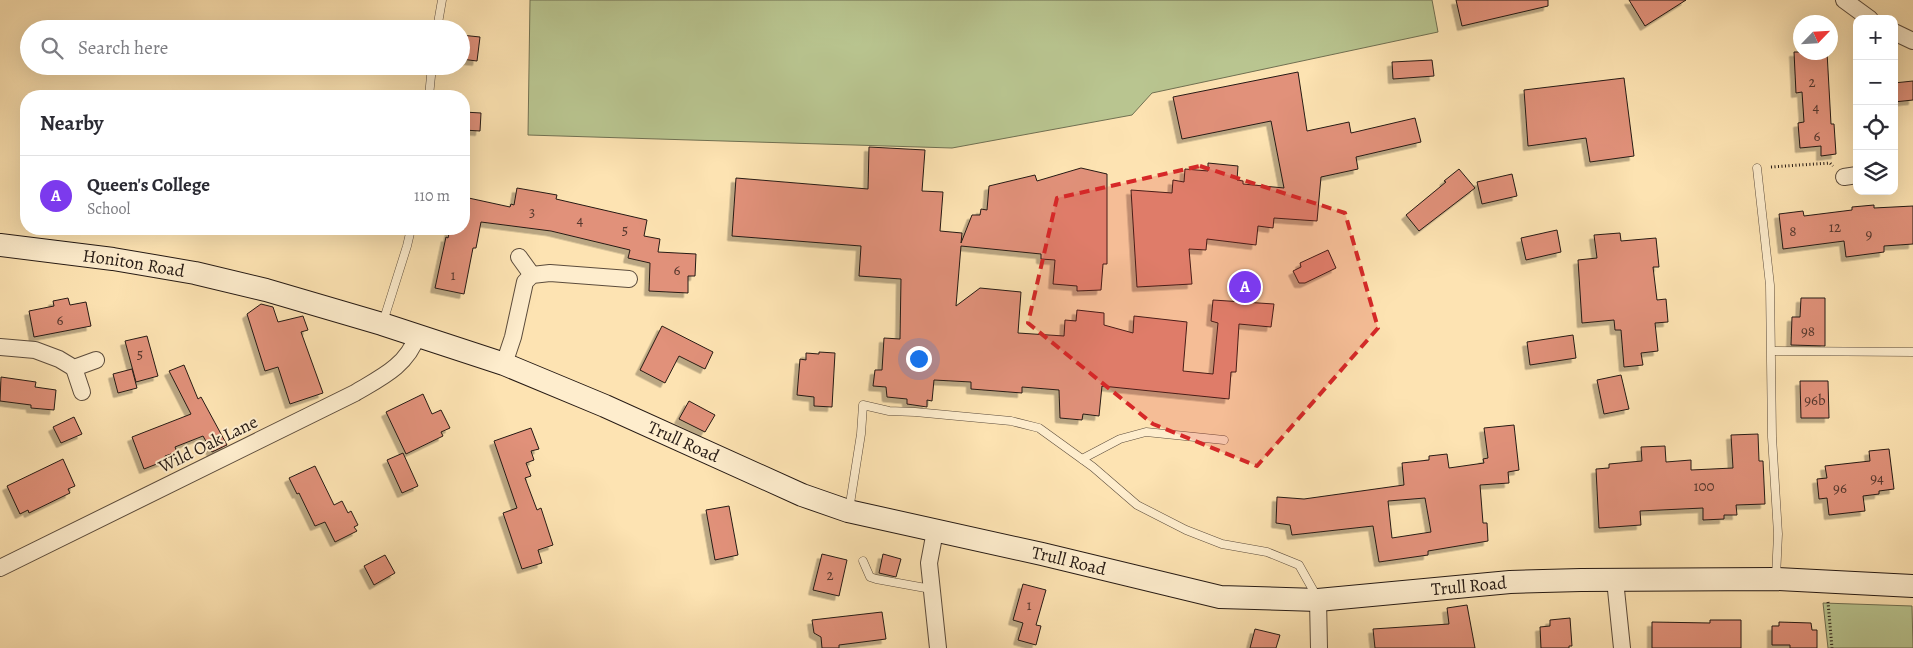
<!DOCTYPE html>
<meta charset="utf-8">
<style>
body{margin:0;font-family:Alegreya,serif;background:#f2f2f3;color:#2b2b33}
.controls{position:absolute;right:15px;top:15px;display:grid;overflow:hidden;border-radius:10px;box-shadow:0 5px 20px #0002}
.controls button{width:45px;height:45px;display:grid;place-items:center;padding:0;border:0;border-bottom:1px solid #e1e1e2;background:#fff;color:#2b2b33;font:25px sans-serif}
.compass{position:absolute;left:1793px;top:15px;width:45px;height:45px;border-radius:50%;background:#fff;box-shadow:0 5px 20px #0002;rotate:65deg}
.you{position:absolute;left:918px;top:358px;width:18px;height:18px;margin:-12px;border:4px solid #fff;border-radius:50%;background:#1a73e8;box-shadow:0 0 0 8px #1a73e833}
.badge{display:grid;place-items:center;width:32px;height:32px;border-radius:50%;background:#7c3aed;color:#fff;font-size:16px;font-weight:700}
.pin{position:absolute;translate:-50% -50%;border:2px solid #fff;box-shadow:0 1px 5px #0006}
.list{margin:0;padding:0;list-style:none}
h2{display:flex;justify-content:space-between;align-items:center;height:65px;margin:0;padding:0 20px;font-size:21px}
h2 small{font-size:16px;font-weight:400;color:#7c7c81}
.list li{display:grid;grid-template-columns:32px 1fr auto;gap:15px;align-items:center;box-sizing:border-box;height:80px;padding:0 20px;border-top:1px solid #e1e1e2}
.list b{display:block;font-size:19px;white-space:nowrap}
.list p{margin:0;font-size:16px;white-space:nowrap;color:#7c7c81}
.list em{font-size:16px;font-style:normal;color:#7c7c81}
.icon{flex:none;width:28px;height:28px;fill:none;stroke:currentColor;stroke-width:2;stroke-linecap:round;stroke-linejoin:round}
.map{position:relative;flex:none;width:1913px;height:648px;overflow:hidden}
.search{position:absolute;background:#fff;box-shadow:0 5px 20px #0002;left:20px;top:20px;width:450px;height:55px;display:flex;align-items:center;gap:12px;box-sizing:border-box;padding:0 18px;border-radius:28px;color:#7c7c81;font-size:19px}
.panel{position:absolute;background:#fff;box-shadow:0 5px 20px #0002;left:20px;top:90px;width:450px;height:145px;border-radius:20px}
.map>svg:first-child{display:block}
.green{fill:#b9c590;stroke:#707052}
.building{fill:#e1917a;stroke:#261a14;fill-rule:evenodd;filter:url(#shadow)}
.lines{fill:none;stroke-linecap:round;stroke-linejoin:round}
.lane-casing{stroke:#5c4c3c;stroke-width:9}
.street-casing{stroke:#5c4c3c;stroke-width:18}
.secondary-casing{stroke:#261a14;stroke-width:24}
.path{stroke:#261a14;stroke-width:3;stroke-dasharray:1 2.5;stroke-linecap:butt}
.lane{stroke:#feedcd;stroke-width:8}
.street{stroke:#feedcd;stroke-width:16}
.secondary{stroke:#feedcd;stroke-width:22}
.marked{fill:#d62828;fill-opacity:0.2;stroke:#d62828;stroke-width:4;stroke-dasharray:10 6;stroke-linejoin:round}
.labels{text-anchor:middle;stroke-width:4;stroke-linejoin:round;paint-order:stroke}
.number-label{font-size:15px;fill:#55382e}
.street-label{font-size:18px;fill:#261a14;stroke:#feedcd}
</style>
<div class="map">
<svg width="1913" height="648" viewBox="0 0 1913 648">
<defs>
<filter id="shadow"><feDropShadow dx="-4.5" dy="4.5" stdDeviation="0" flood-color="#0004"/></filter>
</defs>
<rect width="100%" height="100%" fill="#fde3b2"/>
<filter id="stains"><feTurbulence type="fractalNoise" baseFrequency=".004" numOctaves="4"/><feColorMatrix values="0 0 0 0 .2 0 0 0 0 .09 0 0 0 0 .02 0 0 0 .5 -.17"/></filter>
<radialGradient id="worn" r=".72"><stop offset=".6" stop-color="#630" stop-opacity="0"/><stop offset="1" stop-color="#630" stop-opacity=".3"/></radialGradient>
<g class="green">
<polygon points="530,0 1432,0 1438,32 1152,93 1132,115 952,148 528,135"/>
<polygon points="1823,603 1912,606 1913,648 1828,648"/>
</g>
<g class="building">
<polygon points="1456,0 1548,0 1548,6 1462,26"/>
<polygon points="1629,0 1686,0 1645,26"/>
<polygon points="461,35 480,37 477,61 461,59"/>
<polygon points="1794,52 1827,52 1831,124 1834,124 1836,154 1821,156 1821,146 1800,148 1798,123 1804,122 1802,92 1796,93"/>
<polygon points="1432,60 1434,76 1393,79 1392,62"/>
<polygon points="1298,72 1307,131 1349,122 1351,133 1415,118 1421,142 1356,157 1358,169 1321,177 1317,221 1274,218 1273,228 1258,226 1256,245 1207,239 1206,250 1189,249 1192,284 1137,287 1131,190 1172,193 1173,180 1184,182 1185,169 1208,171 1208,163 1238,166 1237,180 1243,181 1243,184 1284,188 1271,121 1182,139 1173,97"/>
<polygon points="1624,78 1634,156 1590,162 1586,138 1528,146 1524,90"/>
<polygon points="1913,81 1913,100 1894,102 1894,83"/>
<polygon points="464,112 481,113 480,131 464,130"/>
<polygon points="869,147 925,150 922,191 943,192 940,231 962,233 961,243 972,215 980,215 981,209 987,210 989,186 1035,175 1037,181 1081,168 1107,174 1107,264 1103,264 1101,290 1077,291 1077,286 1053,284 1055,260 1041,259 1041,254 961,246 956,306 980,288 1021,292 1018,333 1064,336 1065,320 1076,321 1077,310 1104,313 1104,325 1133,333 1134,316 1187,322 1183,371 1213,374 1218,323 1211,321 1213,300 1274,304 1271,327 1239,324 1236,372 1231,372 1229,399 1102,386 1099,416 1083,414 1082,420 1060,418 1059,390 1022,387 1022,393 971,389 971,382 934,380 932,401 927,400 927,407 907,404 907,399 887,397 886,387 873,386 875,370 882,370 884,338 900,339 901,279 859,276 861,246 732,236 736,178 868,189"/>
<polygon points="1459,169 1475,188 1419,231 1406,215 1446,182 1444,181"/>
<polygon points="1512,174 1517,196 1482,204 1477,182"/>
<polygon points="517,188 557,195 556,199 647,220 644,236 660,239 658,252 696,254 695,276 688,276 688,293 649,291 650,263 628,258 630,250 551,231 481,222 476,248 473,248 464,294 435,288 446,237 448,238 450,229 464,229 464,197 510,207 511,204 514,205"/>
<polygon points="1874,205 1874,208 1913,206 1913,244 1884,246 1884,252 1846,257 1844,241 1783,249 1779,214 1803,211 1804,216 1852,210 1852,207"/>
<polygon points="1557,230 1561,252 1526,260 1521,238"/>
<polygon points="1620,233 1621,241 1656,238 1659,267 1653,267 1657,300 1666,299 1668,322 1655,323 1658,351 1641,353 1643,365 1624,367 1621,330 1615,330 1614,320 1582,323 1578,260 1597,258 1594,235"/>
<polygon points="1328,250 1336,268 1305,283 1299,283 1293,271 1301,267 1300,263"/>
<polygon points="68,298 70,305 86,302 91,326 34,337 29,311 54,306 53,301"/>
<polygon points="1801,298 1825,298 1825,346 1791,345 1792,317 1800,317"/>
<polygon points="261,304 273,307 278,322 303,316 308,330 301,332 323,393 290,404 278,367 265,371 247,314"/>
<polygon points="662,326 713,352 705,369 679,356 665,383 640,370"/>
<polygon points="1573,335 1576,358 1530,365 1527,342"/>
<polygon points="147,336 158,376 136,382 125,341"/>
<polygon points="819,352 835,353 832,407 814,406 814,397 797,395 800,359 806,360 806,353 819,354"/>
<polygon points="184,365 198,399 201,397 227,445 212,452 203,436 175,447 177,452 165,456 167,460 144,469 132,437 191,414 169,371"/>
<polygon points="132,369 137,388 118,393 113,374"/>
<polygon points="1621,375 1629,409 1604,414 1597,380"/>
<polygon points="1,377 36,382 35,387 56,390 54,410 31,408 31,405 0,401"/>
<polygon points="1800,381 1828,381 1829,418 1801,418"/>
<polygon points="423,394 432,414 441,410 450,428 441,432 443,436 406,454 386,412"/>
<polygon points="689,401 715,415 705,432 679,419"/>
<polygon points="74,417 82,434 61,443 53,427"/>
<path d="M1514 425 1519 470 1508 472 1509 483 1480 485 1483 523H1487L1488 541 1428 551V555L1379 562 1373 526 1292 535 1290 525 1276 523 1277 497 1304 499 1404 485 1402 463 1429 460V456L1447 454 1449 468 1484 463 1483 459 1488 458 1484 428ZM1425 498 1431 532 1392 538 1388 501Z"/>
<polygon points="531,428 539,449 531,451 534,460 526,463 531,476 525,478 537,510 541,508 553,545 538,550 542,563 522,569 503,513 517,508 494,441"/>
<polygon points="1758,434 1759,461 1763,461 1765,504 1736,505 1737,515 1724,515 1724,519 1703,520 1703,508 1640,511 1641,525 1599,528 1596,469 1609,468 1609,464 1642,461 1641,447 1665,446 1666,462 1691,460 1691,470 1733,468 1731,435"/>
<polygon points="1889,449 1894,489 1879,491 1879,494 1863,496 1865,511 1829,515 1827,498 1819,499 1817,479 1827,478 1825,466 1870,461 1869,451"/>
<polygon points="403,453 418,486 402,493 387,460"/>
<polygon points="63,459 75,486 68,489 70,493 29,513 28,510 20,514 7,486"/>
<polygon points="315,466 334,505 342,501 348,513 351,511 358,525 354,527 357,531 335,542 325,522 315,526 299,493 297,494 289,478"/>
<polygon points="729,506 738,555 715,560 706,510"/>
<polygon points="822,554 847,560 839,596 813,590"/>
<polygon points="883,554 901,559 896,577 879,573"/>
<polygon points="385,555 395,573 374,585 364,566"/>
<polygon points="1023,584 1046,590 1036,625 1041,626 1036,645 1018,640 1023,623 1013,620"/>
<polygon points="1467,605 1475,648 1375,648 1373,629 1449,624 1447,608"/>
<polygon points="882,612 886,639 839,645 839,648 822,648 821,637 814,633 812,620"/>
<polygon points="1570,618 1572,646 1569,646 1569,648 1541,648 1540,627 1550,626 1550,620"/>
<polygon points="1710,620 1741,620 1741,648 1652,648 1652,622 1710,623"/>
<polygon points="1779,622 1811,623 1812,630 1817,630 1817,648 1790,648 1790,645 1772,645 1772,626 1779,626"/>
<polygon points="1255,629 1280,635 1276,648 1250,648"/>
</g>
<g class="lines">
<defs>
<g id="lane">
<polyline points="437,29 442,0"/>
<polyline points="429,96 432,66"/>
<polyline points="1757,168 1770,285 1772,437 1778,534 1776,577"/>
<polyline points="383,322 407,246 411,229"/>
<polyline points="1772,351 1913,352"/>
<polyline points="1082,459 1120,439 1146,432 1224,440"/>
<polyline points="849,510 861,434 863,405 889,411 915,412 1011,421 1039,428 1093,467 1137,505 1186,530 1222,544 1267,552 1299,565 1317,597"/>
<polyline points="863,561 870,577 876,579 931,589"/>
</g>
<g id="street">
<polyline points="1844,0 1870,19"/>
<polyline points="1894,32 1913,41"/>
<polyline points="1844,177 1857,175"/>
<polyline points="519,257 532,275"/>
<polyline points="0,347 35,350 59,359 74,368 96,360"/>
<polyline points="504,364 513,337 525,282 532,275 550,273 629,279"/>
<polyline points="74,368 82,392"/>
<polyline points="935,531 929,563 938,648"/>
<path d="M0 568 355 393C380 378 407 366 417 336"/>
<polyline points="1615,580 1622,648"/>
<polyline points="1318,600 1319,648"/>
</g>
<g id="secondary">
<path id="s1" d="M0 245 113 259 195 273 266 290 382 324 504 364 605 406 802 495 848 511 1042 554 1220 597 1318 600 1510 582 1581 580 1776 579 1913 586"/>
</g>
</defs>
<use href="#lane" class="lane-casing"/>
<use href="#street" class="street-casing"/>
<use href="#secondary" class="secondary-casing"/>
<g class="path">
<polyline points="1771,167 1830,163 1833,166"/>
<polyline points="1828,602 1832,648"/>
</g>
<use href="#lane" class="lane"/>
<use href="#street" class="street"/>
<use href="#secondary" class="secondary"/>
</g>
<path class="marked" d="M1200 166 1345 213 1378 328 1257 466 1153 424 1028 323 1057 198Z"/>
<g class="labels">
<g class="number-label">
<text x="1812" y="87">2</text>
<text x="1816" y="112">4</text>
<text x="1817" y="141">6</text>
<text x="532" y="217">3</text>
<text x="580" y="225">4</text>
<text x="1835" y="232">12</text>
<text x="625" y="235">5</text>
<text x="1793" y="236">8</text>
<text x="1869" y="239">9</text>
<text x="677" y="275">6</text>
<text x="453" y="280">1</text>
<text x="60" y="325">6</text>
<text x="1808" y="336">98</text>
<text x="140" y="359">5</text>
<text x="1815" y="405">96b</text>
<text x="1877" y="483">94</text>
<text x="1704" y="491">100</text>
<text x="1840" y="493">96</text>
<text x="830" y="580">2</text>
<text x="1029" y="610">1</text>
</g>
<g class="street-label">
<text dy="6" stroke="none"><textPath href="#s1" startOffset="135">Honiton Road</textPath></text>
<text dy="6" stroke="none"><textPath href="#s1" startOffset="715">Trull Road</textPath></text>
<text transform="translate(208 444) rotate(-26)" y="6">Wild Oak Lane</text>
<text dy="6" stroke="none"><textPath href="#s1" startOffset="1120">Trull Road</textPath></text>
<text dy="6" stroke="none"><textPath href="#s1" startOffset="1525">Trull Road</textPath></text>
</g>
</g>
<rect width="100%" height="100%" filter="url(#stains)"/>
<rect width="100%" height="100%" fill="url(#worn)"/>
</svg>
<div class="controls">
<button>+</button>
<button>−</button>
<button><svg class="icon" aria-label="locate" viewBox="0 0 24 24"><circle cx="12" cy="12" r="6"/><path d="M12 2v4M12 18v4M2 12h4M18 12h4"/></svg></button>
<button><svg class="icon" aria-label="layers" viewBox="0 0 24 24"><path d="M12 4l9 5-9 5-9-5zM3 14l9 5 9-5"/></svg></button>
</div>
<svg class="compass" viewBox="-18 -18 36 36"><path d="M0-13l5 13h-10z" fill="#e53935"/><path d="M0 13l5-13h-10z" fill="#7c7c81"/></svg>
<div class="you"></div>
<div class="pin badge" style="left:1245px;top:287px">A</div>
<div class="search"><svg class="icon" aria-label="search" viewBox="0 0 24 24"><circle cx="10" cy="10" r="6"/><path d="M15 15l6 6"/></svg>Search here</div>
<section class="panel">
<h2>Nearby<small></small></h2>
<ul class="list">
<li><span class="badge">A</span><div><b>Queen's College</b><p>School</p></div><em>110 m</em></li>
</ul>
</section>
</div>
